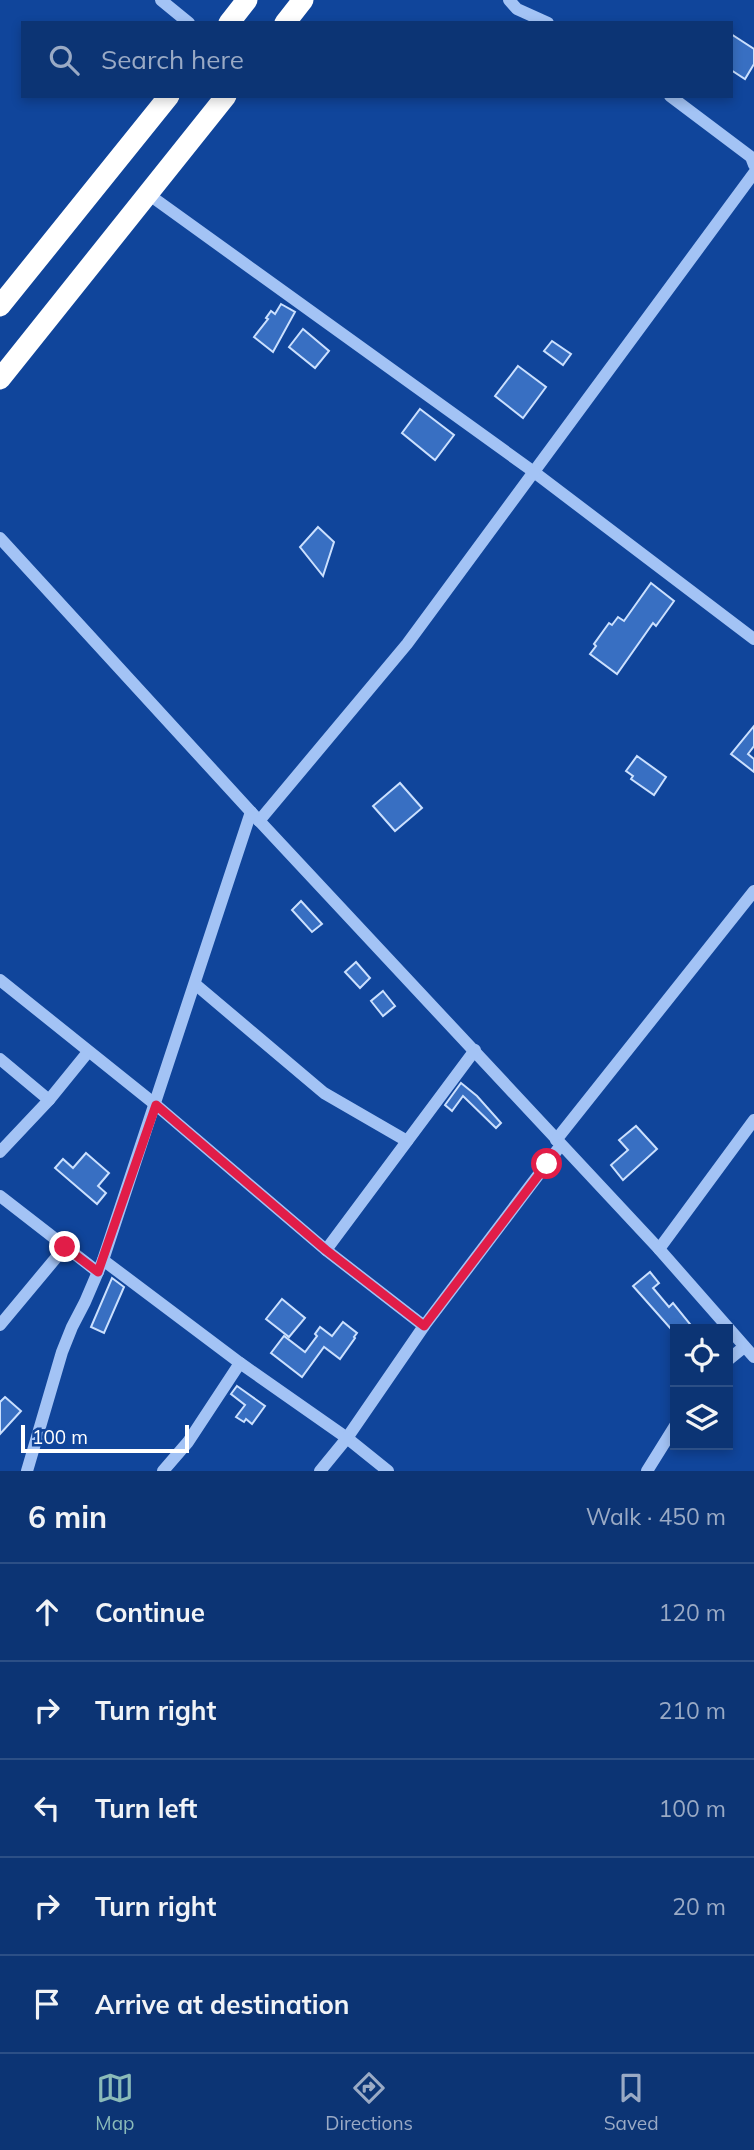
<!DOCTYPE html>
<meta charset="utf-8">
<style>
body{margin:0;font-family:Mulish,sans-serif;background:#1a3f7c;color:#f1f3f6}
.controls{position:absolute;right:21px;bottom:21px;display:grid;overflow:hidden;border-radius:0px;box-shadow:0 4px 10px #0003}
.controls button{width:63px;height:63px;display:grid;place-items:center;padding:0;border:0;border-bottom:2px solid #2c4f86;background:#0c3474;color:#f1f3f6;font:35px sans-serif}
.scale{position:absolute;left:21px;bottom:18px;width:168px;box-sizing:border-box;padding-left:7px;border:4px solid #fff;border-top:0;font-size:19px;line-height:24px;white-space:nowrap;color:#fff;-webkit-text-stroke:5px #10459b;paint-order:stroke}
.stop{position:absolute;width:21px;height:21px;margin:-16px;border:5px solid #e11d48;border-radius:50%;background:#fff}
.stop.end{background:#e11d48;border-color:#fff;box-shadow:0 2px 7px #0008}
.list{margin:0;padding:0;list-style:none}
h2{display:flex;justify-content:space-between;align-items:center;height:91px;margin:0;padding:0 28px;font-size:30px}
h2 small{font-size:23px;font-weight:400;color:#9aaac5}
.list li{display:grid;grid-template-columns:46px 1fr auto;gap:21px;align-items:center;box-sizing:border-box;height:98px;padding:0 28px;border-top:2px solid #2c4f86}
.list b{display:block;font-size:26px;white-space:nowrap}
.list em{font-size:23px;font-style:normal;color:#9aaac5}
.icon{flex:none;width:38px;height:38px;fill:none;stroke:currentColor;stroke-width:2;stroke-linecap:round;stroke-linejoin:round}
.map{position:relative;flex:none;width:754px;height:1471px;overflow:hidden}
.search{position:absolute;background:#0c3474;box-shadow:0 4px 10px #0003;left:21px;right:21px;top:21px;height:77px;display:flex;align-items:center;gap:18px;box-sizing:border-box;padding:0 24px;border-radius:0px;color:#9aaac5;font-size:26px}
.sheet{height:581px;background:#0c3474}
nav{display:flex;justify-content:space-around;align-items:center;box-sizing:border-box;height:98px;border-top:2px solid #2c4f86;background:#0c3474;font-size:19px;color:#9aaac5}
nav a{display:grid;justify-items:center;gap:4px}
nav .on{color:#8bbbb9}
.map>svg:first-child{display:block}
.building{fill:#386fc2;stroke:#cbe0fe;stroke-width:2}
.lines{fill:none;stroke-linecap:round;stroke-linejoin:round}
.minor{stroke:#a3c3f5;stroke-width:12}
.highway{stroke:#fff;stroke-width:21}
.route{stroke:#e11d48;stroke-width:9}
</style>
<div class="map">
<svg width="754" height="1471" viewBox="0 0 754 1471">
<rect width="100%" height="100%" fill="#10459b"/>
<g class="building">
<polygon points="731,34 754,49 754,64 745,79 731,70"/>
<polygon points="281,304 295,312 273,352 254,337 268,319 266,318 271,311 275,314"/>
<polygon points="303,329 329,351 315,368 289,347"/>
<polygon points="552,341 571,354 563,365 544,351"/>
<polygon points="518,366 546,387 523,418 495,396"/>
<polygon points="420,409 454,435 435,460 402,433"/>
<polygon points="318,527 334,542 323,576 300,547"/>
<polygon points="651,583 674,601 656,626 653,623 617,674 590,654 596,646 594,644 609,623 612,625 618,617 624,621"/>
<polygon points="754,726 754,746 748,754 754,759 754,772 731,754"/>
<polygon points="637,756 666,777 654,795 631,779 633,776 626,771"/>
<polygon points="400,783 422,808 395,831 373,806"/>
<polygon points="301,901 322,924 312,932 292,910"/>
<polygon points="356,962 370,978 360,988 345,972"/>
<polygon points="383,991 395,1006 383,1016 371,1001"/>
<polygon points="461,1083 477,1096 501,1123 496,1128 463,1096 452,1111 445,1105"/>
<polygon points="636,1126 657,1149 623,1180 611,1165 628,1150 619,1140"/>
<polygon points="86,1153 109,1173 98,1186 106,1193 97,1204 55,1168 63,1159 73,1168"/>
<polygon points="650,1272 659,1283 653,1288 669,1307 673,1303 690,1324 683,1329 671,1329 633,1286"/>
<polygon points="112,1278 124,1287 104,1333 91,1327"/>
<polygon points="282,1299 305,1318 289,1337 266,1319"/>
<polygon points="343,1322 357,1333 354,1337 355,1338 340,1359 324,1347 302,1377 271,1353 284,1336 305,1352 317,1336 315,1334 320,1327 332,1336"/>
<polygon points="237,1386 265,1406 252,1424 246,1419 244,1422 236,1417 245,1405 231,1394"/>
<polygon points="5,1397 21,1411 0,1434 0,1402"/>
</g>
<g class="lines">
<g class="minor">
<polyline points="161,0 189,23"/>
<polyline points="509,0 517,9 548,23"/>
<polyline points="670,96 751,157 754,165"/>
<polyline points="148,194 534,472 754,639"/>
<polyline points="0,538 251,812 659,1249 754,1357"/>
<polyline points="259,821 407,644 754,173"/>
<polyline points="0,980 156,1105 326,1250 424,1326"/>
<polyline points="195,984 324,1093 407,1141"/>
<polyline points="0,1059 49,1100"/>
<polyline points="556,1140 754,891"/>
<polyline points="0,1152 49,1100 88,1052"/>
<polyline points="0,1196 98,1272"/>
<polyline points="659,1249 754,1120"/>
<polyline points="326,1250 475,1050"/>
<polyline points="103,1260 240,1363 347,1438 388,1471"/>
<polyline points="0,1325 65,1247"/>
<polyline points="728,1360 744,1347"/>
<polyline points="27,1471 62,1352 72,1327 85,1302 103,1260 251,812"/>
<polyline points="163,1471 188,1442 240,1363"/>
<polyline points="320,1471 347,1438 424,1326 561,1145"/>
<polyline points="647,1471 675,1426"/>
</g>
<g class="highway">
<polyline points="229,23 247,0"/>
<polyline points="285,23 303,0"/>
<polyline points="0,306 169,96"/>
<polyline points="0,379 226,96"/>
</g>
</g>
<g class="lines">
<polyline class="route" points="65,1247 98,1272 156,1105 326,1250 424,1326 547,1164"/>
</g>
</svg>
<div class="controls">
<button><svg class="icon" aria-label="locate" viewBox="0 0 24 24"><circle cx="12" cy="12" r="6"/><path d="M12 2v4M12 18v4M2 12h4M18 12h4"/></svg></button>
<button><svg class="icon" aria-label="layers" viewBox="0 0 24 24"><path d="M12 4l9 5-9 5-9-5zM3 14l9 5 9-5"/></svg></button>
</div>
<div class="scale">100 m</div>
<div class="stop" style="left:547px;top:1164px"></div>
<div class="stop end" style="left:65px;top:1247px"></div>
<div class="search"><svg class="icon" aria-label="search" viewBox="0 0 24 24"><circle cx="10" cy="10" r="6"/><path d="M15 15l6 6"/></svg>Search here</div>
</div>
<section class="sheet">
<h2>6 min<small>Walk · 450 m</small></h2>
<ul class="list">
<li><svg class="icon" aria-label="ahead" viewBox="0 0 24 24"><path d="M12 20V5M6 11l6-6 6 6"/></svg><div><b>Continue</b></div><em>120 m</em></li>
<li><svg class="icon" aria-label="right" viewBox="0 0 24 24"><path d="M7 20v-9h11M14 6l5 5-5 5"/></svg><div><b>Turn right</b></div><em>210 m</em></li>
<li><svg class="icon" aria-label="left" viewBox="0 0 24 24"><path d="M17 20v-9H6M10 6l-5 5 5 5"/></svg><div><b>Turn left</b></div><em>100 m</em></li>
<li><svg class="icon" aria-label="right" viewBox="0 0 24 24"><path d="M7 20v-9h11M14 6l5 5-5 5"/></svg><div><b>Turn right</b></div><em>20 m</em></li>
<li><svg class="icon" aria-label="arrive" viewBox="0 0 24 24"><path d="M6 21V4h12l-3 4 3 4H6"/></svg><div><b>Arrive at destination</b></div></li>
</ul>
</section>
<nav>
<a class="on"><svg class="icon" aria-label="map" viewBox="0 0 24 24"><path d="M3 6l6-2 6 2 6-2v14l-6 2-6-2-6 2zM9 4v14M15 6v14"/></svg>Map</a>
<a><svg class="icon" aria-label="directions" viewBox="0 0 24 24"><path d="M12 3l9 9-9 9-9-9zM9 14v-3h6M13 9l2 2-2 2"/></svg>Directions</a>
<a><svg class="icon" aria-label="saved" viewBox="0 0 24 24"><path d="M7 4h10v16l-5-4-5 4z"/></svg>Saved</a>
</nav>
